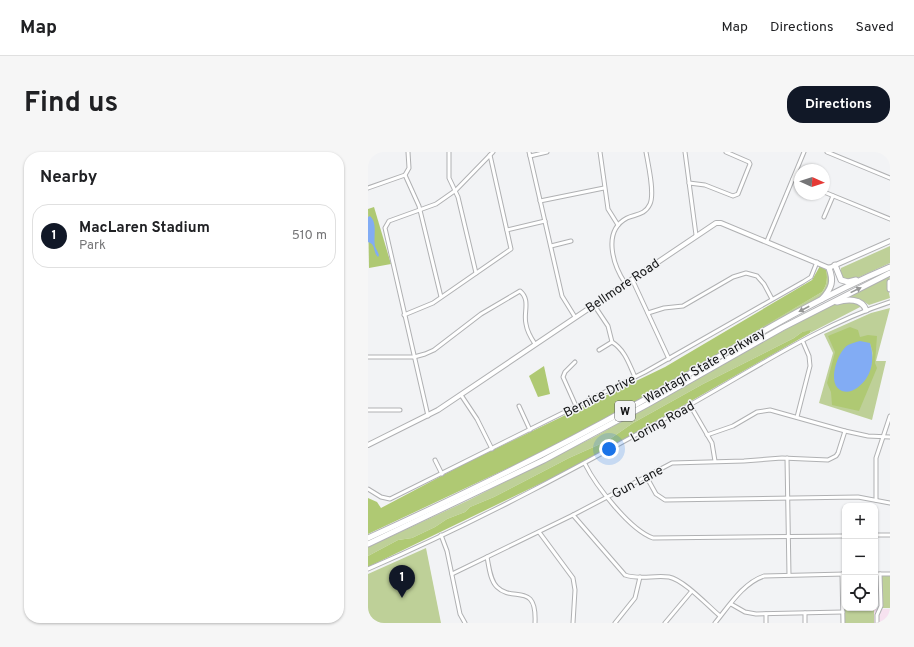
<!DOCTYPE html>
<meta charset="utf-8">
<style>
body{margin:0;font-family:Overpass,sans-serif;background:#f6f6f6;color:#202124}
.controls{position:absolute;right:12px;bottom:12px;display:grid;overflow:hidden;border-radius:8px;box-shadow:0 1px 3px #0004}
.controls button{width:36px;height:36px;display:grid;place-items:center;padding:0;border:0;border-bottom:1px solid #e0e0e0;background:#fff;color:#202124;font:20px sans-serif}
.compass{position:absolute;left:426px;top:12px;width:36px;height:36px;border-radius:50%;background:#fff;box-shadow:0 1px 3px #0004;rotate:93deg}
.you{position:absolute;left:241px;top:297px;width:14px;height:14px;margin:-10px;border:3px solid #fff;border-radius:50%;background:#1a73e8;box-shadow:0 0 0 6px #1a73e833}
.badge{display:grid;place-items:center;width:26px;height:26px;border-radius:50%;background:#111827;color:#fff;font-size:13px;font-weight:700}
.pin{position:absolute;translate:-50% -33px;filter:drop-shadow(0 1px 2px #0008)}
.pin::after{content:'';position:absolute;top:21px;width:14px;height:12px;background:inherit;clip-path:polygon(0 0,100% 0,50% 100%)}
.list{margin:0;padding:0;list-style:none}
h2{display:flex;justify-content:space-between;align-items:center;height:52px;margin:0;padding:0 16px;font-size:17px}
h2 small{font-size:13px;font-weight:400;color:#757577}
.list li{display:grid;grid-template-columns:26px 1fr auto;gap:12px;align-items:center;box-sizing:border-box;height:64px;margin:0 8px 8px;padding:0 8px;border:1px solid #e0e0e0;border-radius:16px}
.list b{display:block;font-size:15px;white-space:nowrap}
.list p{margin:0;font-size:13px;white-space:nowrap;color:#757577}
.list em{font-size:13px;font-style:normal;color:#757577}
.icon{flex:none;width:22px;height:22px;fill:none;stroke:currentColor;stroke-width:2;stroke-linecap:round;stroke-linejoin:round}
.map{position:relative;flex:none;width:522px;height:471px;overflow:hidden;border-radius:16px}
header{display:flex;align-items:center;gap:24px;box-sizing:border-box;height:56px;padding:0 20px;background:#fff;border-bottom:1px solid #e0e0e0}
header strong{font-size:19px}
nav{display:flex;gap:22px;margin-inline-start:auto;font-size:14px}
.intro{display:flex;align-items:center;justify-content:space-between;box-sizing:border-box;height:96px;padding:0 24px}
h1{margin:0;font-size:28px}
.button{padding:10px 18px;border-radius:16px;background:#111827;color:#fff;font-size:14px;font-weight:700}
main{display:flex;gap:24px;padding:0 24px}
aside{flex:1;background:#fff;border-radius:16px;box-shadow:0 1px 3px #0004}
.map>svg:first-child{display:block}
.commercial{fill:#f7e2f0}
.green{fill:#bed098}
.forest{fill:#afc973;fill-rule:evenodd}
.water{fill:#82acf4}
.lines{fill:none;stroke-linecap:round;stroke-linejoin:round}
.minor-casing{stroke:#b0b1b3;stroke-width:5}
.major-casing{stroke:#b0b1b3;stroke-width:6}
.highway-casing{stroke:#b0b1b3;stroke-width:7}
.minor{stroke:#fff;stroke-width:3}
.major{stroke:#fff;stroke-width:4}
.highway{stroke:#fff;stroke-width:5}
.oneway{fill:#959696}
.labels{text-anchor:middle;stroke-width:3;stroke-linejoin:round;paint-order:stroke}
.shield{fill:#f2f3f5;stroke:#575859;stroke-width:1}
.shield-label{font-size:12px;font-weight:bold;fill:#141516}
.street-label{font-size:13px;fill:#141516;stroke:#f2f3f5}
</style>
<header>
<strong>Map</strong>
<nav><a>Map</a><a>Directions</a><a>Saved</a></nav>
</header>
<div class="intro"><h1>Find us</h1><a class="button">Directions</a></div>
<main>
<aside>
<h2>Nearby<small></small></h2>
<ul class="list">
<li><span class="badge">1</span><div><b>MacLaren Stadium</b><p>Park</p></div><em>510 m</em></li>
</ul>
</aside>
<div class="map">
<svg width="522" height="471" viewBox="0 0 522 471">
<rect width="100%" height="100%" fill="#f2f3f5"/>
<rect class="commercial" x="506" y="457" width="16" height="14"/>
<g class="green">
<polygon points="522,94 522,111 485,128 476,127 472,123 473,116"/>
<path d="M458 118 461 121 463 128 455 143 298 231 454 140C459 134 460 125 458 118Z"/>
<polygon points="522,123 520,136 522,146 501,153 492,147 481,146 480,145"/>
<polygon points="477,151 492,151 494,154 442,181 443,179 434,180 426,186 335,232 265,271 239,289 201,306 126,345 102,355 97,360 79,367 67,375 44,386 30,388 0,404 0,395 101,348 228,284 405,184 465,153"/>
<polygon points="522,156 508,209 518,209 504,268 451,251 465,201 456,182 503,161"/>
<polygon points="58,396 73,471 0,471 0,422"/>
<rect x="514" y="423" width="8" height="33"/>
<polygon points="476,425 477,456 506,456 506,471 477,471"/>
</g>
<g class="forest">
<polygon points="6,55 23,112 1,116 0,57"/>
<path d="M452 114 458 118C460 125 459 134 454 140L261 254 168 303 0 382V346L9 350 13 356 96 312 297 215 444 128Z"/>
<path d="M482 175 490 178 492 185 500 183 509 184 507 211 509 216 491 259 464 253 463 240 459 231 467 200 460 184ZM502 191 505 201 503 216 466 228 468 215 473 202Z"/>
<polygon points="443,178 442,181 215,311 0,415 0,404 30,388 44,386 67,375 79,367 97,360 102,355 126,345 201,306 239,289 265,271 335,232 426,186 434,180"/>
<polygon points="176,214 182,242 170,245 161,224"/>
</g>
<g class="water">
<path d="M2 64C10 71 5 85 7 94 8 97 10 100 11 103L10 105C5 101 8 92 0 90V65Z"/>
<path d="M492 189 502 191C507 208 504 225 489 236 484 239 480 241 474 239 458 233 469 200 480 193 484 191 488 190 492 189Z"/>
</g>
<g class="lines">
<defs>
<g id="minor">
<polyline points="40,0 41,16 37,23 51,54 73,145"/>
<polyline points="81,0 81,26 90,45 108,121"/>
<polyline points="161,0 194,144 207,165"/>
<polyline points="232,0 240,57 250,73"/>
<polyline points="317,0 328,83"/>
<polyline points="459,0 522,26"/>
<polyline points="162,4 179,0"/>
<polyline points="425,27 432,30"/>
<polyline points="321,31 337,33 365,44 370,42 382,12 381,10 358,0"/>
<polyline points="0,36 37,23"/>
<polyline points="456,40 522,67"/>
<polyline points="172,49 236,36"/>
<polyline points="456,65 465,44"/>
<polyline points="139,78 177,69"/>
<polyline points="399,89 436,0"/>
<polyline points="183,94 203,89"/>
<polyline points="264,127 301,207"/>
<path d="M257 131C245 113 234 79 259 66 268 62 277 63 282 52 287 41 280 12 278 0"/>
<path d="M226 153 240 174 244 190C257 198 261 212 267 225"/>
<polyline points="280,161 296,156 315,154 365,125 378,121 389,124 396,132 404,147"/>
<polyline points="36,163 65,151 143,97 122,3"/>
<polyline points="231,198 244,190"/>
<path d="M0 205H46L57 202 66 198 113 162 152 139C163 148 155 161 158 172 159 179 163 186 167 192"/>
<polyline points="207,210 197,220 195,225 208,254"/>
<polyline points="93,243 109,267 124,297"/>
<polyline points="322,253 344,291 347,309"/>
<polyline points="151,254 162,278"/>
<polyline points="0,258 32,258"/>
<polyline points="60,264 17,76 21,69 68,52 88,38 125,0"/>
<polyline points="429,265 442,214 441,204 435,190"/>
<polyline points="339,283 365,274 389,260 402,258 477,279 500,284 522,285"/>
<polyline points="419,306 421,423"/>
<polyline points="67,308 74,322"/>
<path d="M217 312C228 334 262 378 285 386L477 384"/>
<polyline points="278,324 288,342 297,348 490,345 522,351"/>
<polyline points="0,337 13,345 22,347 277,220 435,130 443,125 449,110"/>
<polyline points="508,348 508,306 522,264"/>
<path d="M205 363 257 423C271 428 286 423 301 425 316 428 340 454 352 464"/>
<polyline points="171,380 205,426 207,438 205,471"/>
<polyline points="73,383 79,399 92,462 97,471"/>
<polyline points="507,383 522,383"/>
<path d="M119 405C121 415 122 428 129 435 145 451 169 429 167 471"/>
<path d="M0 417C109 370 214 313 318 255 383 219 451 173 522 150"/>
<polyline points="84,422 205,363 304,311 376,309 414,306 460,308 468,304 470,301 477,279"/>
<polyline points="474,422 475,471"/>
<polyline points="507,422 522,422"/>
<polyline points="363,452 377,460 388,462 475,460"/>
<polyline points="437,461 437,471"/>
<polyline points="398,462 398,471"/>
<polyline points="247,471 267,446 272,425"/>
<polyline points="297,471 323,440"/>
<path d="M347 471C361 454 375 431 396 424L477 422"/>
<polyline points="509,471 509,463 513,454 512,422"/>
</g>
<polyline id="major" points="0,293 70,258 348,71 353,71 461,116 522,89"/>
<g id="highway">
<polyline points="467,113 473,128 480,130 488,128"/>
<polyline points="522,130 522,137"/>
<path d="M454 147C464 136 466 129 461 116"/>
<path d="M469 150C479 147 494 146 498 158"/>
<path d="M0 386C90 345 179 302 265 254 350 207 432 153 522 115"/>
<polyline points="0,392 176,308 280,252 414,176 522,121"/>
</g>
</defs>
<use href="#minor" class="minor-casing"/>
<use href="#major" class="major-casing"/>
<use href="#highway" class="highway-casing"/>
<use href="#minor" class="minor"/>
<use href="#major" class="major"/>
<use href="#highway" class="highway"/>
</g>
<defs><path id="oneway-solid" d="M-6-.8H1V-3.2L6.5 0L1 3.2V.8H-6Z"/></defs>
<g class="oneway">
<use href="#oneway-solid" transform="translate(488 138) rotate(-26)"/>
<use href="#oneway-solid" transform="translate(436 157) rotate(152)"/>
</g>
<g class="labels">
<rect class="shield" x="247" y="249" width="20" height="20" rx="3"/>
<g class="shield-label">
<text x="257" y="263">W</text>
</g>
<g class="street-label">
<text transform="translate(254 133) rotate(-34)" y="5">Bellmore Road</text>
<text transform="translate(336 213) rotate(-30)" y="5">Wantagh State Parkway</text>
<text transform="translate(231 243) rotate(-27)" y="5">Bernice Drive</text>
<text transform="translate(294 269) rotate(-29)" y="5">Loring Road</text>
<text transform="translate(269 329) rotate(-28)" y="5">Gun Lane</text>
</g>
</g>
</svg>
<div class="controls">
<button>+</button>
<button>−</button>
<button><svg class="icon" aria-label="locate" viewBox="0 0 24 24"><circle cx="12" cy="12" r="6"/><path d="M12 2v4M12 18v4M2 12h4M18 12h4"/></svg></button>
</div>
<svg class="compass" viewBox="-18 -18 36 36"><path d="M0-13l5 13h-10z" fill="#e53935"/><path d="M0 13l5-13h-10z" fill="#757577"/></svg>
<div class="you"></div>
<div class="pin badge" style="left:34px;top:446px">1</div>
</div>
</main>
